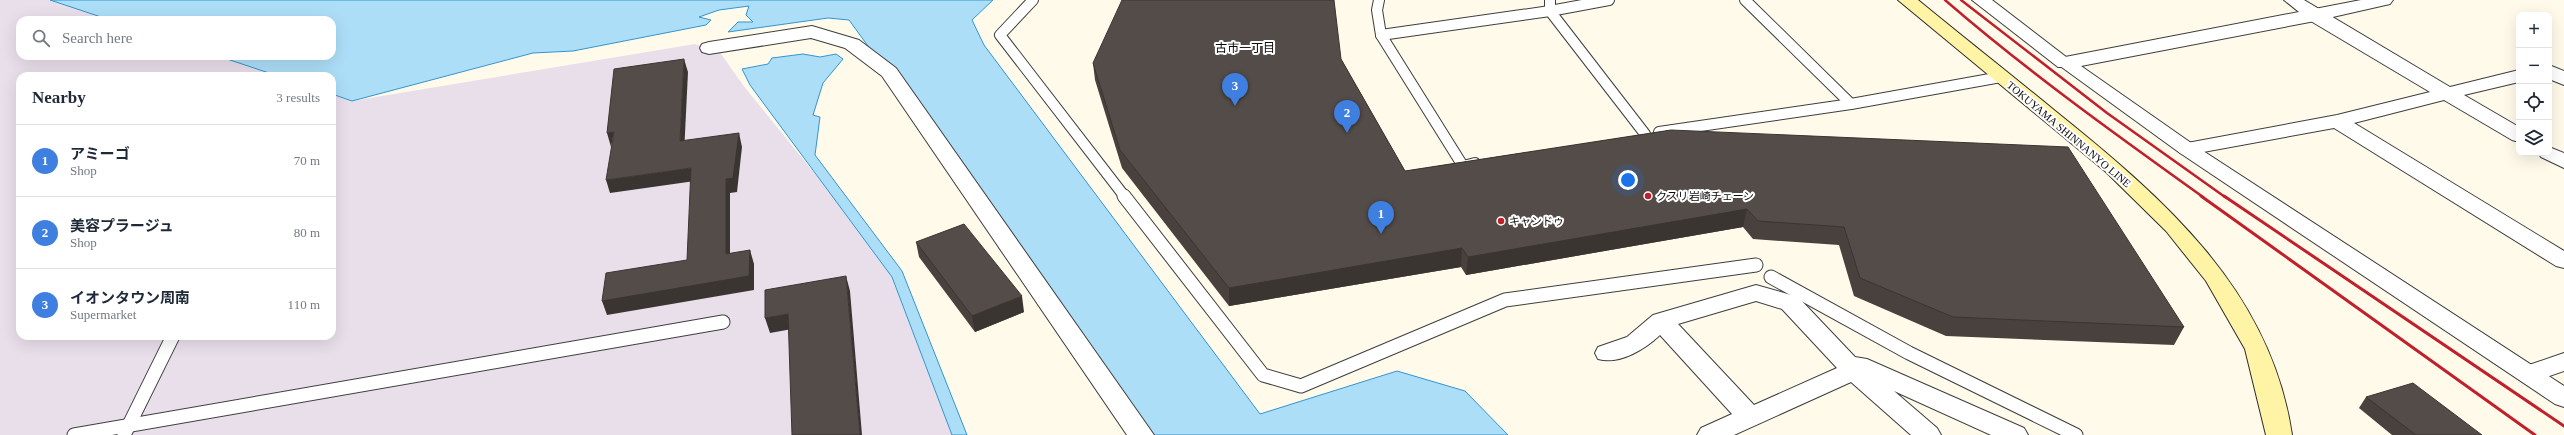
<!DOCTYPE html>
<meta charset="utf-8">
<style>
body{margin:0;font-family:"Times New Roman","Noto Sans JP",serif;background:#f2f2f3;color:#1f2937}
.controls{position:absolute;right:12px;top:12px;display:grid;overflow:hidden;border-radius:8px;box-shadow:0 4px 16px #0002}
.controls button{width:36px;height:36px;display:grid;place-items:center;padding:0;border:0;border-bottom:1px solid #e0e1e3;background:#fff;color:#1f2937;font:20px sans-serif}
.you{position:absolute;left:1628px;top:180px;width:14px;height:14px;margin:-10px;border:3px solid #fff;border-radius:50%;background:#1a73e8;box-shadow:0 0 0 6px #1a73e833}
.badge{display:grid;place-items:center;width:26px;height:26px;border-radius:50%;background:#ea580c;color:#fff;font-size:13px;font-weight:700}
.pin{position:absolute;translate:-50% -33px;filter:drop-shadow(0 1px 2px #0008)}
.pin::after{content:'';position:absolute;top:21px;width:14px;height:12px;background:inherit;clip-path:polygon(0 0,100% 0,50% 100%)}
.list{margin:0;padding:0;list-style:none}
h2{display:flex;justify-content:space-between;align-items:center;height:52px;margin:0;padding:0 16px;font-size:17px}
h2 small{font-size:13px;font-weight:400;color:#747a83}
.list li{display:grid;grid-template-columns:26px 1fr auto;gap:12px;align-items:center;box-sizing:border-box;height:72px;padding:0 16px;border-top:1px solid #e0e1e3}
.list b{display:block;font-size:15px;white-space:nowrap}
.list p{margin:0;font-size:13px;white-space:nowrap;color:#747a83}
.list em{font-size:13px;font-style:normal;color:#747a83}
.icon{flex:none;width:22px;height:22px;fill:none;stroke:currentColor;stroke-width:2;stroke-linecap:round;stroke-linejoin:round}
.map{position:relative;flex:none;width:2564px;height:435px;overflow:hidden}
.search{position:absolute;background:#fff;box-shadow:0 4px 16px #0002;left:16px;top:16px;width:320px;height:44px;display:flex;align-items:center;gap:10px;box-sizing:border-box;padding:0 14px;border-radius:12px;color:#747a83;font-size:15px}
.panel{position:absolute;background:#fff;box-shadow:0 4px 16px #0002;left:16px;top:72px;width:320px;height:268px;border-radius:12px}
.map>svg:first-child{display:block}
.industrial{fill:#e9dfeb}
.water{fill:#addef8;stroke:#3295d1}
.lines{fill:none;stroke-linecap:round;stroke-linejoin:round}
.service-far1-casing{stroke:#3e3e3e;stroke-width:12}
.service-casing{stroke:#3e3e3e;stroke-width:15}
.minor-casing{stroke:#3e3e3e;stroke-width:2}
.tertiary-casing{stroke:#3e3e3e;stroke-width:2}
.secondary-casing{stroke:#2d2d2d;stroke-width:2}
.service-far1{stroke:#fff;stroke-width:10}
.service{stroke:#fff;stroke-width:13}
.minor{fill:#fff;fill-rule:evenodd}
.tertiary{fill:#fff;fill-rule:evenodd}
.secondary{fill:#fff3a5;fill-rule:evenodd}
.rail-far1{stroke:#bf202c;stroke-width:2.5}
.rail{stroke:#bf202c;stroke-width:3}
.wall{fill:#48413e}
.shaded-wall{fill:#3b3532}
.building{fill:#544c48;stroke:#3b3532}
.poi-dot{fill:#bf202c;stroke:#fff;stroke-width:1.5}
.labels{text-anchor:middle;stroke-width:4;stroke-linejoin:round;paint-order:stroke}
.street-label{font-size:11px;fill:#0b0b0b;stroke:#fff}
.poi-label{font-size:11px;fill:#0b0b0b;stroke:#fff;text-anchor:start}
.neighbourhood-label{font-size:12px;fill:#0b0b0b;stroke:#fff}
</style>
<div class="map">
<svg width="2564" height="435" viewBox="0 0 2564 435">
<rect width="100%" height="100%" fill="#fffaea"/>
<polygon class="industrial" points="0,0 50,0 110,20 20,20 20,56 218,56 278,76 20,76 20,336 332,336 332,94 352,101 695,44 719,51 743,85 832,195 890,273 952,435 0,435"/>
<g class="water">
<polygon points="50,0 993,0 972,20 984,45 1260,414 1397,371 1465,391 1508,435 1152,435 849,20 828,18 728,32 738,22 753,22 746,15 749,6 719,10 699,17 711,20 706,25 573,51 533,53 352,101 332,94 332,76 278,76 218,56 332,56 332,20 110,20"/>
<polygon points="803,54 820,57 836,54 843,59 823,83 813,115 820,117 815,155 902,271 967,435 952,435 892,277 750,85 742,69 768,64 772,58"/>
</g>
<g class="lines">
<defs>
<g id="service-far1">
<polyline points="1033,0 1000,35 1125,197"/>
<polyline points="1379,0 1377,10 1381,35 1463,166 1475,163"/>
<polyline points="1550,0 1550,11 1645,134"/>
<polyline points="1745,0 1851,104"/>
<polyline points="1381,35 1550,11 1609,0"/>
<polyline points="1659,132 1851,104 2001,77"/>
</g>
<g id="service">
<polyline points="1124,196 1263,375 1301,386 1505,300 1756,265"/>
<polyline points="1771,277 1909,353 2076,435"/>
<polyline points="74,435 723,322"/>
<polyline points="124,435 173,336"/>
</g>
<g id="minor">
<polygon points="1972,0 1992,0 2074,63 2072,67 2058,67"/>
<polygon points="2284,0 2304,0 2450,87 2519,70 2519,82 2464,95 2519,127 2519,142 2512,140 2444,100 2354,123 2564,251 2564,268 2556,266 2334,128 2187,155 2180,153 2177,149 2180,145 2187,143 2337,115 2430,92 2309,20"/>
<polygon points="812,26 859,40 896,68 1154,435 1127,435 882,76 845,48 811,38 709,54 702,52 700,48 702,44 709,42"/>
<polygon points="2549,65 2564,71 2564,85 2549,79"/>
<polygon points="2549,147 2564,153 2564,168 2541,157 2538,153 2549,153"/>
<path d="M1756 285 1798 297 1855 357 1867 359 2024 428 2028 435H1991L1894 391 1937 428 1941 435H1911L1851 382 1734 435H1697L1701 428 1732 414 1660 335C1645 349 1620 365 1598 359L1595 353 1598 347 1627 337 1653 315ZM1756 301 1782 309 1837 368 1754 405 1678 324Z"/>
<polygon points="2564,353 2564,371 2529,383 2520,380 2516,374 2520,368"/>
</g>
<polygon id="tertiary" points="2361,0 2393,0 2390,4 2315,21 2081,66 2194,145 2564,386 2564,407 2555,404 2180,153 2056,63 2058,59 2065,57"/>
<path id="secondary" d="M1898 0H1918C1963 37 2009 73 2054 110 2162 197 2271 290 2292 435H2266L2245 349 2206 281 2166 231 2106 172Z"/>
</defs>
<use href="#service-far1" class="service-far1-casing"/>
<use href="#service" class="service-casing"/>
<use href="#minor" class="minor-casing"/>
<use href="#tertiary" class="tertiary-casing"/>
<use href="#secondary" class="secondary-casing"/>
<use href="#service-far1" class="service-far1"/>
<use href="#service" class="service"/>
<use href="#minor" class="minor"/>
<use href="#tertiary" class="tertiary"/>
<use href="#secondary" class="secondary"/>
<g class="rail-far1">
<path d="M1945 0C2027 71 2115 134 2203 197"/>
<polyline points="1961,0 2107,113 2225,197"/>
</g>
<g class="rail">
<polyline points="2201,196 2535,435"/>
<polyline points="2224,196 2564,426"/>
</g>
</g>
<g class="wall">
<polygon points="1341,59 1405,171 1671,130 2184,327 2174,345 1946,336 1854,296 1839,245 1753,239 1743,227 1466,275 1461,267 1229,306 1122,168 1095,80 1093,63"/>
<polygon points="916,242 1024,312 975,332 919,257"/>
<polygon points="2366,397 2482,435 2392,435 2359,408"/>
</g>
<g class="shaded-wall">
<polygon points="684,59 688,72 684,154 680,141"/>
<polygon points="614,132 611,147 607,133"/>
<polygon points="739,133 742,147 737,192 730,193 730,268 726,254 726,179"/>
<polygon points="691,168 695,181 610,193 606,180"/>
<polygon points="1747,209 1743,227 1466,275 1468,257"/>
<polygon points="1462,248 1461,267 1229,306 1229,288"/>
<polygon points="750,250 754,264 754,290 607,315 602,301"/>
<polygon points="846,276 850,291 862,435 860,435"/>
<polygon points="1022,296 1024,312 975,332 972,316"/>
<polygon points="788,314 792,329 770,333 765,318"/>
</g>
<g class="building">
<polygon points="1122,0 1334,0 1341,59 1405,171 1671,130 2068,147 2184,327 1953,317 1860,278 1844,227 1758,221 1747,209 1468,257 1462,248 1229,288 1120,150 1093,63"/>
<polygon points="684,59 680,141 739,133 733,178 726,179 726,254 750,250 749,276 602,301 606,273 687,260 691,168 606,180 614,132 607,133 614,69"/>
<polygon points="964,224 1022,296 972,316 916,242"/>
<polygon points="846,276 860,435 792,435 788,314 765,318 765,290"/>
<polygon points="2413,383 2482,435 2416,435 2366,397"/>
</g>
<g class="poi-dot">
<circle cx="1648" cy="196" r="4"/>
<circle cx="1501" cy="221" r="4"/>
</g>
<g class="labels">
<g class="street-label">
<text transform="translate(2069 134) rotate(40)" y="4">TOKUYAMA SHINNANYO LINE</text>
</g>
<g class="poi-label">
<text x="1656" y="200">クスリ岩崎チェーン</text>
<text x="1509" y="225">キャンドゥ</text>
</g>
<g class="neighbourhood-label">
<text x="1245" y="52">古市一丁目</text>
</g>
</g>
</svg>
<div class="controls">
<button>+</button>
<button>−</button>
<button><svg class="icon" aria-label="locate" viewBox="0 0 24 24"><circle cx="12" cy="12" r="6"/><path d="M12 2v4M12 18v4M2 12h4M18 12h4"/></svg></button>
<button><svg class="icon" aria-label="layers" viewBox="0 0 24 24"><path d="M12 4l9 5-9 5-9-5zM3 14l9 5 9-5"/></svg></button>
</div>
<div class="you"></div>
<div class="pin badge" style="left:1381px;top:234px;background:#3f7fe0">1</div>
<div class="pin badge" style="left:1347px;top:133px;background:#3f7fe0">2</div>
<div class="pin badge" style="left:1235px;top:106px;background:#3f7fe0">3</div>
<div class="search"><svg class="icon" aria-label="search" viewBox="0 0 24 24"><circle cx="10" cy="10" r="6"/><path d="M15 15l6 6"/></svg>Search here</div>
<section class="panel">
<h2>Nearby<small>3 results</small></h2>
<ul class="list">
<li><span class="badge" style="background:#3f7fe0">1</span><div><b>アミーゴ</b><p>Shop</p></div><em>70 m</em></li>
<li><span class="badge" style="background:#3f7fe0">2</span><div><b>美容プラージュ</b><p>Shop</p></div><em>80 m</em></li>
<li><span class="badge" style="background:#3f7fe0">3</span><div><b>イオンタウン周南</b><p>Supermarket</p></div><em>110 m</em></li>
</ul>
</section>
</div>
